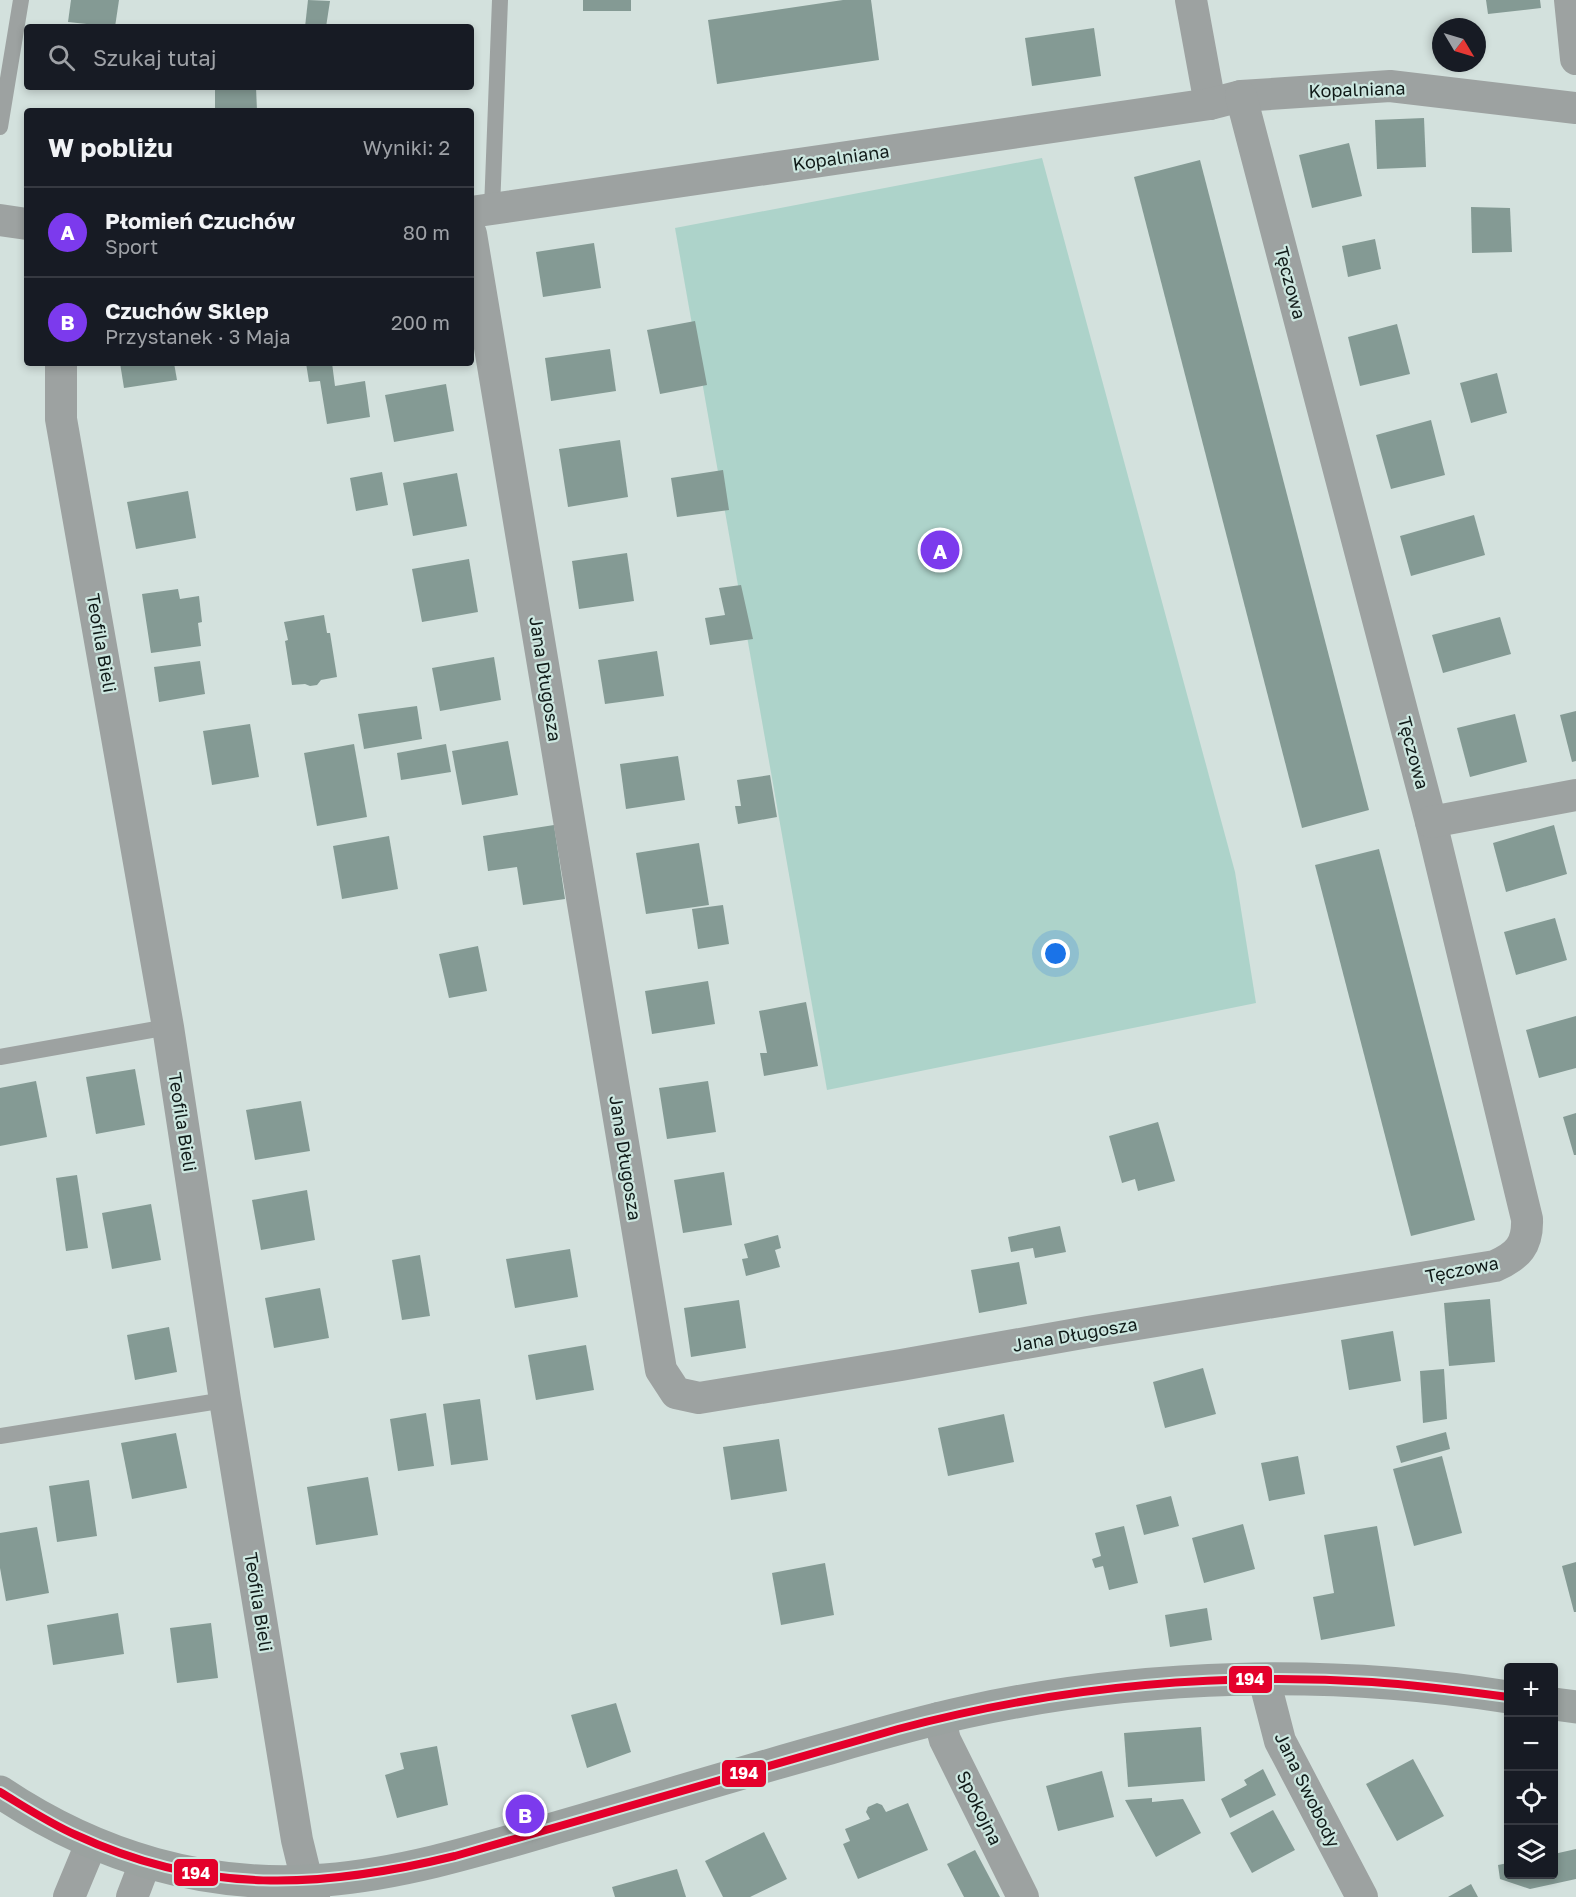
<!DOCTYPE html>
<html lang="pl">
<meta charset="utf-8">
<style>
body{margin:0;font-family:"Golos Text",sans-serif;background:#242831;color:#f1f3f6}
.controls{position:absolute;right:18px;bottom:18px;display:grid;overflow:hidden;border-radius:6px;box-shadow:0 3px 9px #0003}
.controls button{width:54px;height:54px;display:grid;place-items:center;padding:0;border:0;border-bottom:2px solid #363941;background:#171b24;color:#f1f3f6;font:30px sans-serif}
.compass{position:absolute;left:1432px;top:18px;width:54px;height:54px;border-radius:50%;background:#171b24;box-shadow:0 3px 9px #0003;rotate:128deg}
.you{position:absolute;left:1056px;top:954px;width:21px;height:21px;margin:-15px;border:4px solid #fff;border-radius:50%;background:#1a73e8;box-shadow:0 0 0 9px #1a73e833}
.badge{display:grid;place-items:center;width:39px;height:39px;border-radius:50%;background:#7c3aed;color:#fff;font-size:20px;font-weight:700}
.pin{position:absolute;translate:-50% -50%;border:3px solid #fff;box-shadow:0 2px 6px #0006}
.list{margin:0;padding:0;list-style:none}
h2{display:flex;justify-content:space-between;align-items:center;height:78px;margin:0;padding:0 24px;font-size:26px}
h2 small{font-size:20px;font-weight:400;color:#9ea1a6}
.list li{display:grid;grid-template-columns:39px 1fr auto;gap:18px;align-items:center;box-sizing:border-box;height:90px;padding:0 24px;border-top:2px solid #363941}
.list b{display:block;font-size:22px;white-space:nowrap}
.list p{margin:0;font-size:20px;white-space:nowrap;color:#9ea1a6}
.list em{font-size:20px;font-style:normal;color:#9ea1a6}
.icon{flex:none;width:33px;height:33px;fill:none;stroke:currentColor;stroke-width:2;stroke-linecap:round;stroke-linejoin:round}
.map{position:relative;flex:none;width:1576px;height:1897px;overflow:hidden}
.search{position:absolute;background:#171b24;box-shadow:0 3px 9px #0003;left:24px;top:24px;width:450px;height:66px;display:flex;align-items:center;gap:15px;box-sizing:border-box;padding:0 21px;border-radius:6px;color:#9ea1a6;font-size:22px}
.panel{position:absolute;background:#171b24;box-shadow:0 3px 9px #0003;left:24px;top:108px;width:450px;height:258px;border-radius:6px}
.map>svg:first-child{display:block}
.green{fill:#add3ca}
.building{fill:#849a94}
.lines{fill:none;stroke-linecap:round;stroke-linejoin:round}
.service{stroke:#9da2a1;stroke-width:16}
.minor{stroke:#9da2a1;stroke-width:32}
.secondary{stroke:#9ba2a0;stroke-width:33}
.bus-1-casing{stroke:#cde7e0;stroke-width:12}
.bus-1{stroke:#e4002b;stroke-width:8}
.labels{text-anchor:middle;stroke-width:4.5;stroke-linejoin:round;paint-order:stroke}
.street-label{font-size:18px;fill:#101a18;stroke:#cde7e0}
.line-badge{stroke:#cde7e0;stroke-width:2}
.badge-label{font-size:16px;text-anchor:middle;font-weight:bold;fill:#fff}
</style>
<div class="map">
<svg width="1576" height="1897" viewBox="0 0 1576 1897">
<rect width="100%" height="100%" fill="#d3e1dd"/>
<polygon class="green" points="1042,158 1235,872 1256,1003 827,1090 675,228"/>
<g class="building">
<polygon points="71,0 119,0 115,27 68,22"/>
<polygon points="308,0 330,1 326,27 305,27"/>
<rect x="583" y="0" width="48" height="11"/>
<polygon points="843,0 871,0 879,60 717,84 708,20"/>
<polygon points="1486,0 1540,0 1541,8 1488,14"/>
<polygon points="1094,28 1101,76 1032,86 1025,38"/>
<polygon points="215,87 256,87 257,111 215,111"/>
<polygon points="1424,118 1426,167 1377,169 1375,120"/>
<polygon points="1349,143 1362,196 1312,208 1299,155"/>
<polygon points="1200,160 1369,810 1302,828 1134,177"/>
<polygon points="1471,207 1510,208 1512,252 1472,253"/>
<polygon points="1375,239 1381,269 1348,277 1342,246"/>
<polygon points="594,243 601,288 543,297 536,252"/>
<polygon points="695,321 707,385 660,394 647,330"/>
<polygon points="1397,324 1410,374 1360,386 1348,337"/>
<polygon points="610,349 616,391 551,401 545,358"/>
<polygon points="120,363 174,363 177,380 124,388"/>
<polygon points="306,363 332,363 335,386 365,381 370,417 327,424 320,381 309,382"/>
<polygon points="1497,373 1507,413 1471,423 1460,383"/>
<polygon points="446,384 454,431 394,442 385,395"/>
<polygon points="1431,420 1445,475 1391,489 1376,435"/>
<polygon points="620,440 628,497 568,507 559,449"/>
<polygon points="723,470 729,510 677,517 671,478"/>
<polygon points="382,472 388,505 356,511 350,478"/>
<polygon points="457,473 467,526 413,536 403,483"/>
<polygon points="188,491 196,538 136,549 127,502"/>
<polygon points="1474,515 1485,555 1411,576 1400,536"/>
<polygon points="627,553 634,601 579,609 572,561"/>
<polygon points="469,559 478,612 422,622 412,569"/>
<polygon points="741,585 753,639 710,645 705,618 725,615 719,588"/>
<polygon points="178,589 180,599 199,596 202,622 198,623 201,646 151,653 142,594"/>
<polygon points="324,615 327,633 330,633 337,677 321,680 317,685 310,686 305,684 292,685 285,641 288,640 284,622"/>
<polygon points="1500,617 1511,654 1443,673 1432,635"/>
<polygon points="657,651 664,696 605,704 598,660"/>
<polygon points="494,657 501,700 440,711 432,668"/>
<polygon points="200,661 205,694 159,702 154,667"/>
<polygon points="417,706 422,739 364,749 358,714"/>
<polygon points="1576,711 1576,761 1572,762 1560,715"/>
<polygon points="1515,714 1527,762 1470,777 1457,728"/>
<polygon points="250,724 259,777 212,785 203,731"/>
<polygon points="508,741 518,795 462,805 452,751"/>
<polygon points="354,744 367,817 317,826 304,753"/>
<polygon points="446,744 451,772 401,780 397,753"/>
<polygon points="678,756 685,800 626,809 620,764"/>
<polygon points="770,775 777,817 738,824 735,806 741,806 737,780"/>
<polygon points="554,825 565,899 523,905 517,867 488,871 483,836"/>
<polygon points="1554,825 1567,874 1506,892 1493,843"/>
<polygon points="389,836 398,889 342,899 333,846"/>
<polygon points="699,843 709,905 646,914 636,853"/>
<polygon points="1379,849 1475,1220 1411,1236 1315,865"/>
<polygon points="723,905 729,944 698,949 692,909"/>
<polygon points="1555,918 1567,960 1516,975 1504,932"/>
<polygon points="478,946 487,991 449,998 439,954"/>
<polygon points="708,981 715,1024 652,1034 645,991"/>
<polygon points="806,1002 818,1066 764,1076 760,1053 767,1053 759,1011"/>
<polygon points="1576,1016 1576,1068 1539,1078 1526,1030"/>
<polygon points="135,1069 145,1125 96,1134 86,1077"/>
<polygon points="36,1081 47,1137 0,1146 0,1088"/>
<polygon points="708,1081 716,1132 667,1139 659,1088"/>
<polygon points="301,1101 310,1151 255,1160 246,1110"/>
<polygon points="1576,1113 1576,1155 1574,1155 1563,1117"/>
<polygon points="1158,1122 1175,1181 1138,1191 1135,1179 1122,1183 1109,1136"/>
<polygon points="724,1172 732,1225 683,1233 674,1180"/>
<polygon points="77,1175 88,1248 66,1251 56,1178"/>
<polygon points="307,1190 315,1240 261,1250 252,1200"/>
<polygon points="151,1204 161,1260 112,1269 102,1213"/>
<polygon points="1060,1226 1066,1252 1035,1258 1033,1248 1011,1252 1008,1237"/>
<polygon points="778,1235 781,1248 775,1250 780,1267 746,1276 742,1259 748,1258 744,1244"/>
<polygon points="570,1249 578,1297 515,1308 506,1259"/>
<polygon points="420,1255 430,1316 402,1320 392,1260"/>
<polygon points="1019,1262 1027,1304 979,1313 971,1270"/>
<polygon points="320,1288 329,1338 274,1348 265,1298"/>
<polygon points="1490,1299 1495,1362 1449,1366 1444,1303"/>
<polygon points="739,1300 746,1348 691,1357 684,1308"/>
<polygon points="169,1327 177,1372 135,1380 127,1335"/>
<polygon points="1393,1331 1401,1381 1349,1390 1341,1340"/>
<polygon points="586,1345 594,1390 536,1400 528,1355"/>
<polygon points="1203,1368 1216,1414 1165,1428 1153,1382"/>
<polygon points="1444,1369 1447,1419 1423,1423 1420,1371"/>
<polygon points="480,1399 488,1460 451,1465 443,1404"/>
<polygon points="426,1413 434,1466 398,1471 390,1419"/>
<polygon points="1004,1414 1014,1462 948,1476 938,1428"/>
<polygon points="1446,1432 1450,1449 1401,1463 1396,1446"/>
<polygon points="176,1433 187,1488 132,1499 121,1443"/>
<polygon points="779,1439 787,1491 731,1500 723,1447"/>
<polygon points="1298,1456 1305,1494 1269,1501 1261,1463"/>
<polygon points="1442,1456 1462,1533 1414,1546 1393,1469"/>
<polygon points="368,1477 378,1535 316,1545 307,1487"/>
<polygon points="89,1480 97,1536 57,1542 49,1486"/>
<polygon points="1171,1496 1179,1526 1144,1535 1136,1505"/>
<polygon points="1243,1524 1255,1569 1204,1583 1192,1538"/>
<polygon points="1124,1526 1138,1583 1109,1590 1103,1566 1095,1568 1092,1559 1101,1556 1095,1533"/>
<polygon points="1377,1526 1395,1626 1321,1640 1313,1597 1334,1593 1324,1535"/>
<polygon points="37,1527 49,1593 6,1601 0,1568 0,1533"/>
<polygon points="1576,1562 1576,1612 1574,1612 1562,1566"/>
<polygon points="825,1563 834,1615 781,1625 772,1573"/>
<polygon points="1207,1608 1212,1640 1170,1647 1165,1615"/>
<polygon points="118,1613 124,1654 53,1665 47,1625"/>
<polygon points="211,1623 218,1678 177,1683 170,1628"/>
<polygon points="616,1703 631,1752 587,1768 571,1715"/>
<polygon points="1201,1727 1205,1781 1128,1787 1124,1733"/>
<polygon points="437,1746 448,1805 397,1818 385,1775 404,1769 400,1753"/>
<polygon points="1413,1759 1444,1816 1397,1841 1366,1784"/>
<polygon points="1263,1769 1276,1795 1230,1818 1221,1799 1247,1785 1244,1780"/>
<polygon points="1102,1771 1114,1817 1058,1831 1046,1786"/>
<polygon points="1152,1798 1152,1802 1183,1799 1201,1833 1156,1857 1125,1800"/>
<polygon points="877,1803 882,1805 886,1812 908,1803 928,1850 858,1879 843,1844 850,1841 845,1829 870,1819 866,1812 868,1807"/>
<polygon points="1273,1810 1295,1850 1252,1873 1230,1833"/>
<polygon points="764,1832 787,1879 750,1897 723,1897 705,1861"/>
<polygon points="1576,1849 1576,1879 1530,1889 1500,1879 1498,1865 1508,1863 1508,1874 1554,1874 1554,1854"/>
<polygon points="975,1850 1000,1897 964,1897 947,1864"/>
<polygon points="677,1869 686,1897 615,1897 612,1887"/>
<polygon points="1471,1884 1478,1897 1448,1897"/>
</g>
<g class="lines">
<g class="service">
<polyline points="0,127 21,0"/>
<polyline points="492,209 500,0"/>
<polyline points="0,1057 168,1027"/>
<polyline points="0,1436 225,1400"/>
</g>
<g class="minor">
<polyline points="1191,0 1210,104"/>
<polyline points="1570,0 1576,59"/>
<polyline points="471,212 1210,104 1241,96 1390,86 1576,108"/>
<polyline points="0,220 27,224"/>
<path d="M471 234 661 1370 676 1393 699 1398 901 1365 1088 1332 1495 1266C1518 1256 1528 1245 1527 1219L1431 822 1241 96"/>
<polyline points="61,363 61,419 168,1027 225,1400 297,1840 307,1881 314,1897"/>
<polyline points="1431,822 1576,795"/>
<polyline points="1264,1679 1280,1741 1362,1897"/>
<polyline points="939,1718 945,1740 1023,1897"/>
<polyline points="69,1897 91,1844"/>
<polyline points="132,1897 145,1863"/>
</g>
<g class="secondary">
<polyline points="1554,1704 1576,1707"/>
<path d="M0 1792C97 1857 207 1890 325 1880 412 1873 499 1844 583 1820 665 1796 747 1771 830 1748 875 1735 920 1722 966 1712 1143 1673 1329 1669 1508 1697"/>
</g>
<defs>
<path id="bus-1" d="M0 1792C25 1807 49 1823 76 1835 205 1895 320 1889 455 1856L898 1729C1052 1688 1212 1672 1372 1682 1418 1685 1463 1691 1508 1697"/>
</defs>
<use href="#bus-1" class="bus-1-casing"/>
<use href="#bus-1" class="bus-1"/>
</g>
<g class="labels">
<g class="street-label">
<text transform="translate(1357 90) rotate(-2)" y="6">Kopalniana</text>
<text transform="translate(841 158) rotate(-8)" y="6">Kopalniana</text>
<text transform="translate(1290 283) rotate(75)" y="6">Tęczowa</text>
<text transform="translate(101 643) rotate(80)" y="6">Teofila Bieli</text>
<text transform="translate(545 679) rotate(81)" y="6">Jana Długosza</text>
<text transform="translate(1413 753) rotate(75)" y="6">Tęczowa</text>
<text transform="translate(182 1122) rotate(81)" y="6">Teofila Bieli</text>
<text transform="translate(625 1158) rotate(81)" y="6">Jana Długosza</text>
<text transform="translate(1462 1270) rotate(-11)" y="6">Tęczowa</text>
<text transform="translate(1075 1335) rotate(-10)" y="6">Jana Długosza</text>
<text transform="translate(258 1602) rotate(81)" y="6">Teofila Bieli</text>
<text transform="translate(1307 1790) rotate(64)" y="6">Jana Swobody</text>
<text transform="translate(979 1808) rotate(64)" y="6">Spokojna</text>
</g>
</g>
<g class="line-badge">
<rect x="1228" y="1665" width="45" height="29" rx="6" fill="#e4002b"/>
<rect x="721" y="1759" width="46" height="29" rx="6" fill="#e4002b"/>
<rect x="173" y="1858" width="46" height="29" rx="6" fill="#e4002b"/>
</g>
<g class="badge-label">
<text x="1250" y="1685">194</text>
<text x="744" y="1779">194</text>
<text x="196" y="1879">194</text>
</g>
</svg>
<div class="controls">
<button>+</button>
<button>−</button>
<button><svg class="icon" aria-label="locate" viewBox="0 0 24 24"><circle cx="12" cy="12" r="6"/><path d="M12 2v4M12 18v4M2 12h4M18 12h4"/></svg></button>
<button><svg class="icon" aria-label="layers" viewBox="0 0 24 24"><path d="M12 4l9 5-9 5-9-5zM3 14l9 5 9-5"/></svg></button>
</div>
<svg class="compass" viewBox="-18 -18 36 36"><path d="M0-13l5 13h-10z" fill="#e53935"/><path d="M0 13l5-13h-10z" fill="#9ea1a6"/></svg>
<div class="you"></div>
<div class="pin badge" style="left:940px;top:550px">A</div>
<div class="pin badge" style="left:525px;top:1814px">B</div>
<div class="search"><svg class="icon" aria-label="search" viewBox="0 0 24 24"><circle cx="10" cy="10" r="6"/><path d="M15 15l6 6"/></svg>Szukaj tutaj</div>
<section class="panel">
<h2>W pobliżu<small>Wyniki: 2</small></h2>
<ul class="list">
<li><span class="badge">A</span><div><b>Płomień Czuchów</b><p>Sport</p></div><em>80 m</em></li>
<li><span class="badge">B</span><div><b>Czuchów Sklep</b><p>Przystanek · 3 Maja</p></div><em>200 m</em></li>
</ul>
</section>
</div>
